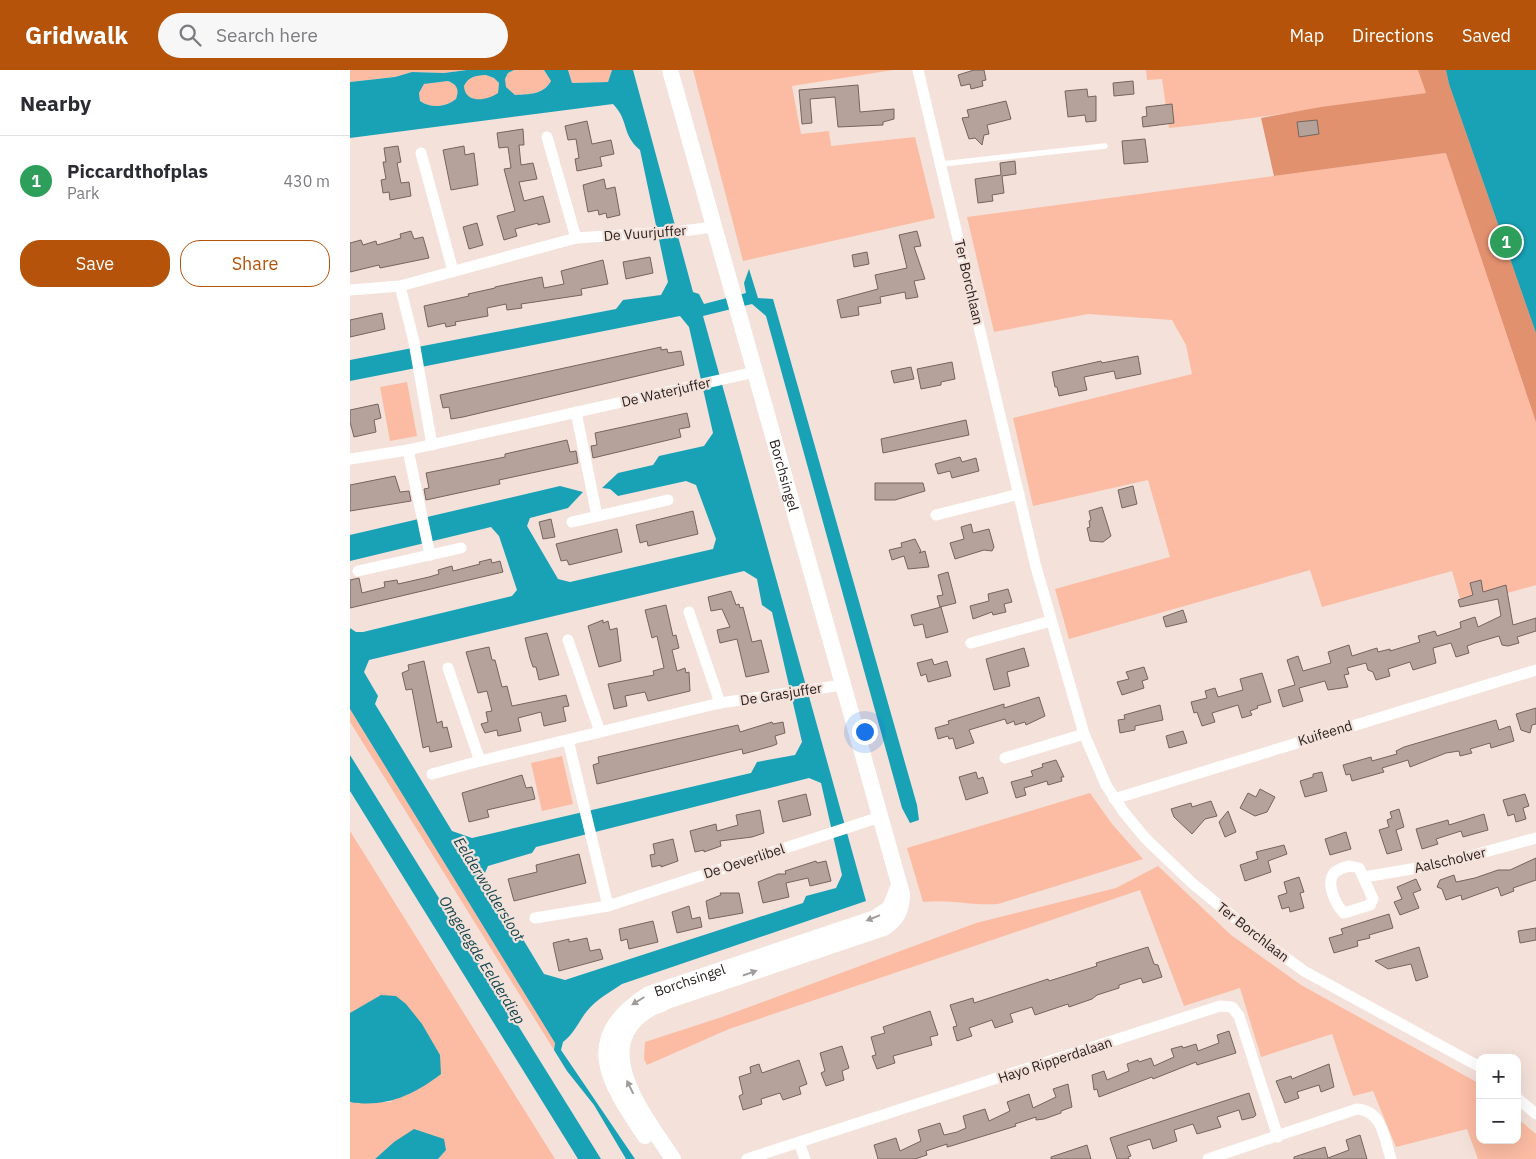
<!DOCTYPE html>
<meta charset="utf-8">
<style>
body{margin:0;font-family:"IBM Plex Sans",sans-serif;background:#f7f7f7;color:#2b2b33}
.controls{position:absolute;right:15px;bottom:15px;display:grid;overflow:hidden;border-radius:10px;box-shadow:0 5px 20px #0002}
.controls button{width:45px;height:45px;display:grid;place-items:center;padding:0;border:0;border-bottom:1px solid #e1e1e2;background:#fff;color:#2b2b33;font:25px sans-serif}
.you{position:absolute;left:514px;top:661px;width:18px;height:18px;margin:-12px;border:4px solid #fff;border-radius:50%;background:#1a73e8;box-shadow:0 0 0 8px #1a73e833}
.badge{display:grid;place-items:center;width:32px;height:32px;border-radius:50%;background:#b45309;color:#fff;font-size:16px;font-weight:700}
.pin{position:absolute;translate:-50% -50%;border:2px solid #fff;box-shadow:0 1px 5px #0006}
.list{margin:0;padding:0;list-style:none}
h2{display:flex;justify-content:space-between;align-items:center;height:65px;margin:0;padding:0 20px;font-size:21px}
h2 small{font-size:16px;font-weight:400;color:#7c7c81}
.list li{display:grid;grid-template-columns:32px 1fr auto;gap:15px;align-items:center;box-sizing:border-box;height:90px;padding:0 20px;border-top:1px solid #e1e1e2}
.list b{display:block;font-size:19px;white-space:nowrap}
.list p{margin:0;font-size:16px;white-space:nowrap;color:#7c7c81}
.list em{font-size:16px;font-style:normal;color:#7c7c81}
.actions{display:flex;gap:10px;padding:15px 20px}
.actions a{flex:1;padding:11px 0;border:1px solid #b45309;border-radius:20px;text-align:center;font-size:18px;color:#b45309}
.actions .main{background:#b45309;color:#fff}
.icon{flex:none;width:28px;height:28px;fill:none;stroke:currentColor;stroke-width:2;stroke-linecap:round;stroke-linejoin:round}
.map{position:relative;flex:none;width:1186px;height:1089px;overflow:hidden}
header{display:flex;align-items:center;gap:30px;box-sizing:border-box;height:70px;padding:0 25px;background:#b45309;color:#fff}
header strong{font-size:24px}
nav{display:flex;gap:28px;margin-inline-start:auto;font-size:18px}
.search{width:350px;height:45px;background:#f7f7f7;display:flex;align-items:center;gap:12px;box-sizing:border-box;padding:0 18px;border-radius:28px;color:#7c7c81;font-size:19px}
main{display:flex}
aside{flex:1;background:#fff}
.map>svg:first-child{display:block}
.green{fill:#fbbca3}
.forest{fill:#e2916f}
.water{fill:#19a2b6;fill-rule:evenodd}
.building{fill:#b4a29b;stroke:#75655e}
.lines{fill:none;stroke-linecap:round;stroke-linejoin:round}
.lane{stroke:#fff;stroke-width:5.5}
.street{stroke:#fff;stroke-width:11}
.secondary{stroke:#fff;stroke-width:16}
.oneway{fill:#a09c9c}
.labels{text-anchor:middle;stroke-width:4.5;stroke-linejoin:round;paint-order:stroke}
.street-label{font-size:14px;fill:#2b2422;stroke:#f4e1da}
.water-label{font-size:15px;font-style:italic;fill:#10464f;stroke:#f4e1da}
</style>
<header>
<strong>Gridwalk</strong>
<div class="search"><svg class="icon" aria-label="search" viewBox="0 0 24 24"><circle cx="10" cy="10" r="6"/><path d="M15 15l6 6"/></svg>Search here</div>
<nav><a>Map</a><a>Directions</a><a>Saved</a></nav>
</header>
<main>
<aside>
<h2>Nearby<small></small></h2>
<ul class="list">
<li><span class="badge" style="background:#2e9e5b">1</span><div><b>Piccardthofplas</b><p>Park</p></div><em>430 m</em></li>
</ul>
<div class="actions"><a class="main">Save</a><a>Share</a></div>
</aside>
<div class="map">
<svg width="1186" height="1089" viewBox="0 0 1186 1089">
<rect width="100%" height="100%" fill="#f4e1da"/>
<g class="green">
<polygon points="0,0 117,0 94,3 62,2 45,7 0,12"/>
<path d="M164 0H194L201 11C192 25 179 24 165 25L156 17 155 9 158 3Z"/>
<polygon points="218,0 262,0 258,12 222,13"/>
<polygon points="343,0 543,0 442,16 451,64 479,61 481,76 565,67 585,148 393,191"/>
<path d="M796 0H1186V515L1112 536 1102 501 972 537 960 500 719 569 705 519 820 487 798 410 683 436 663 348 842 304 836 275 822 250 738 244 644 262 617 147 1096 83 1076 23C990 35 905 49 819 58L812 9 797 10Z"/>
<path d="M136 5 144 8 149 13 148 24C137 32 115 34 114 16 119 6 125 6 136 5Z"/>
<path d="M98 11C108 15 109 20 106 29 96 37 81 39 70 31L69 23 74 14Z"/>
<polygon points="57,312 67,366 40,371 30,317"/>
<polygon points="0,639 205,973 204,980 0,652"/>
<polygon points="212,686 223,734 192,741 181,693"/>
<path d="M740 723 762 754 793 789 648 834C622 836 601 829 573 832L557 778Z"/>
<polygon points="0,761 205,1089 88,1089 96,1080 44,1072 25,1089 0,1089 0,1032 42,1032 8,941 0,943"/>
<polygon points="808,796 881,865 951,915 1130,1014 1130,1070 1167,1070 1167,1048 1186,1064 1186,1089 1128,1089 1117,1059 1046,1077 1023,1021 1003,1026 982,964 911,987 890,918 834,936 790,820 379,959 297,995 294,989 295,972 372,947 626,853 766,818"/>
</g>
<polygon class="forest" points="1068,0 1096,0 1099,14 1186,263 1186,352 1096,83 924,106 911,48 971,37 1076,23"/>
<g class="water">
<path d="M117 0H164L158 3 155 9 156 17 165 25C179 24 193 25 201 11L194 0H218L222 13 258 12 262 0H283L343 222 349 224 354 234 396 223 394 213 399 199 408 228 423 229 567 735 569 750 560 753 552 738 416 246 402 234 353 246 516 831 272 914C260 922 247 929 237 941 228 952 225 963 213 972L211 980 285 1089H276L244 1035 217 1001 204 980 205 973 0 639V558L6 562H13L162 526 167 520 149 466 141 457 0 491V465L210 416 233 422 218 438 180 448 177 456 208 509 220 512 363 479 366 469 346 415 336 411 268 426 260 419 252 418 268 403 303 395 309 386 354 376 363 363 339 257 330 246 0 311V290L266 239 273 230 311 225 318 212 290 80C271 64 280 52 263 34L0 68V12L45 7 62 2 94 3ZM136 5 144 8 149 13 148 23C137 31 115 34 114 16 119 6 125 6 136 5ZM98 11C108 15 109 20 106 29 96 37 81 39 70 31L69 23 74 14ZM394 501 407 509 412 535 422 542 452 672 445 685 407 692 401 703 122 768 102 761 25 634 28 626 14 602 19 590ZM459 708 471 713 492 805 486 818 456 826 453 833 215 910 194 904 134 805 138 796 182 783 186 777Z"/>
<polygon points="1096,0 1186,0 1186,263 1099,14"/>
<polygon points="0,685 251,1089 228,1089 0,721"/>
<path d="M31 925 46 926 56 934 72 954 90 985 91 1004C64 1025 35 1038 0 1032V943Z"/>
<polygon points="64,1059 94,1069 96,1080 88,1089 25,1089 44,1072"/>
</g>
<g class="building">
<polygon points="624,0 634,0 636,10 632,11 633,16 621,19 620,14 611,16 608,5"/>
<polygon points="783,11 784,24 764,26 763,13"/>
<polygon points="508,15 510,42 544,39 544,49 533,52 533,55 488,57 485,27 460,29 462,53 452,54 449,20"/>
<polygon points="737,19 738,27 746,26 746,51 736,52 735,45 718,47 715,21"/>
<polygon points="656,31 661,49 637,55 639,64 634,65 632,75 625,68 619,69 612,48 619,47 617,40"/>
<polygon points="822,34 824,53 793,57 792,47 797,46 796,37"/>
<polygon points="967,50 969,64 949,67 947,52"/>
<polygon points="237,51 242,74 261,70 264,84 250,87 252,96 227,101 225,89 229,88 226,69 218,70 215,56"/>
<polygon points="173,59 174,75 169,75 171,95 183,93 187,109 169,112 174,131 193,126 200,152 188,155 188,153 165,159 167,166 154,170 147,146 165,141 154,99 161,98 158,77 149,78 147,63"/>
<polygon points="795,69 798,92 774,94 772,71"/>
<polygon points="48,76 51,92 47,93 51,113 59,112 61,126 40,130 39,122 33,123 31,110 36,109 33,92 36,92 34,78"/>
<polygon points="114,76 115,85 124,83 128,115 101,120 93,80"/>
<polygon points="665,91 666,104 652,106 654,123 642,125 643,131 628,133 625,109 651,105 650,93"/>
<polygon points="254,109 256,119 265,117 270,145 257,148 256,143 249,145 248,140 238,142 233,115"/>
<polygon points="127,153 133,175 119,179 113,157"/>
<polygon points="61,161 64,169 73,167 79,188 30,198 29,195 0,202 0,173 11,170 13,175 26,171 27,175 51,168 50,164"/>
<polygon points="567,161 571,176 564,177 575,209 564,211 568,227 556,229 555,222 530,227 531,233 508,237 509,245 491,248 487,230 528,219 525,205 557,198 549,165"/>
<polygon points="517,182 519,194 504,197 502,185"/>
<polygon points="300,187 303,203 276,209 273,192"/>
<polygon points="253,190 258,214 231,219 232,225 171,234 172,238 157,240 156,234 137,238 138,246 105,252 106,255 96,257 95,253 78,257 74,236 119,226 118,224 145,218 145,217 192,207 194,218 214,214 211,201"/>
<polygon points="32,243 35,259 0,267 0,250"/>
<polygon points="311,277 311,280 317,279 318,283 331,281 334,295 113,347 101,349 99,337 93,338 90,325"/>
<polygon points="788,286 791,304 766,309 764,301 734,307 737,320 709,326 707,317 705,317 702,302 751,291 752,293"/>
<polygon points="602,292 605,309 591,312 591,315 571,319 567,299"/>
<polygon points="561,297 564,309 544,313 541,301"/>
<polygon points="28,334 31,348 24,350 26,362 4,367 0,352 0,340"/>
<polygon points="337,343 340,357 329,359 331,367 243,388 241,376 247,375 245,363"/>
<polygon points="616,350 619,365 533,383 531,369"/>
<polygon points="217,370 220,382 226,381 228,393 149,410 150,414 76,430 74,419 79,418 76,403 155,387 155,384"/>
<polygon points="610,387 612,392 626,388 629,401 602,408 600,401 588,404 585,394"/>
<polygon points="45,406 50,422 59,421 61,431 0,441 0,415"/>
<polygon points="525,413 573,413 575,421 545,430 525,430"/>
<polygon points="783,416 787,434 772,438 768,420"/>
<polygon points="752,437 761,466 753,472 740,471 737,458 740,457 739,451 741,450 739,441"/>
<polygon points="343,441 348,464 298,476 297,471 290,473 286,455"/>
<polygon points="201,449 205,467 193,469 189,452"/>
<polygon points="621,454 623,463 639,459 644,477 642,481 634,480 605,489 600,473 614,469 611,457"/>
<polygon points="267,459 272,482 219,495 217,490 211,491 206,474"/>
<polygon points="565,469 571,481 569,483 575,481 579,497 558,499 554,486 542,490 539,480 552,477 551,473"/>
<polygon points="141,489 142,493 150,491 153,502 0,538 0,510 9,508 12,523 35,517 34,512 47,510 48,514 79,507 89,504 88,500 102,496 103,501 130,494 129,492"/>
<polygon points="598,502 606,533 590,537 587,526 593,525 588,505"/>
<polygon points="1131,510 1133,522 1156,515 1163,555 1186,548 1186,561 1167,567 1169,573 1158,576 1152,575 1149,566 1125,573 1117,576 1119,583 1106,587 1101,573 1083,578 1086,593 1063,600 1060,592 1038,599 1040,606 1026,610 1023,602 1018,600 1016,593 997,598 999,604 994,605 998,617 978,620 975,611 949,618 953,631 933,637 928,620 945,615 937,590 948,586 953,601 981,593 978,582 999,575 1002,586 1027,578 1028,582 1040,579 1040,581 1070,572 1068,566 1085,561 1087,566 1111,558 1110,552 1125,547 1128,557 1151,546 1148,529 1110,537 1108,530 1123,525 1120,513"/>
<polygon points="658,519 662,532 654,534 656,542 643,545 642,542 623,549 620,536 639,531 638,524"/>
<polygon points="381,521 386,535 389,534 390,538 393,537 402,572 411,570 419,602 396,607 387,569 370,573 367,560 380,557 372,539 361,541 358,527"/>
<polygon points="316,535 323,566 326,565 329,578 322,580 327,601 335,598 336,603 339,602 340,621 298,631 295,622 275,626 277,636 264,639 258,614 304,605 303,601 314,598 307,566 302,568 295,540"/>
<polygon points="591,537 598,562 576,568 573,554 564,556 561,545"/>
<polygon points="833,540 837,552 816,557 813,547"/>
<polygon points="253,550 253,553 258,551 260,560 267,558 271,591 249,597 238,556"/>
<polygon points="197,563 209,605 189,610 186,597 183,597 180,588 175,568"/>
<polygon points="139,577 142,590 145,590 152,617 157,616 162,636 216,625 219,636 213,637 216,651 194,656 191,642 168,648 171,661 148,666 147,660 135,663 131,654 138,652 136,642 142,641 137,621 128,623 116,582"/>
<polygon points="674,578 679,596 657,602 660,616 644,620 636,589"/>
<polygon points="582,589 584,595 597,591 601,606 578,612 576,604 571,606 567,593"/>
<polygon points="74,591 87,653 92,651 93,658 97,657 102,677 80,682 79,676 73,678 62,619 56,620 52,603 59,600 58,595"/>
<polygon points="794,597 798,609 792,611 794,618 772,625 767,612 779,609 776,602"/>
<polygon points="912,603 921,632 907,636 908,638 900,641 902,645 892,648 888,635 862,643 865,652 852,656 847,642 844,643 841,632 857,628 855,621 865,618 868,627 893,620 890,609"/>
<polygon points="689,627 695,646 676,655 675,652 665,655 664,651 657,654 655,649 619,660 624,673 606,679 603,668 599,669 598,666 588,669 585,658 599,654 598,651 654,634 654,638"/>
<polygon points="810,635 813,650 785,656 785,660 770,663 768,650 775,649 774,645"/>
<polygon points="1186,638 1186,654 1182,655 1180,663 1171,660 1166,644"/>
<polygon points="1146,650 1149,660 1160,656 1164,671 1141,678 1140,673 1120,679 1122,683 1110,686 1109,681 1096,683 1060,697 1058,690 1032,698 1034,702 1002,711 1000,704 996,705 993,695 1021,687 1022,691 1047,684 1046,681 1054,677"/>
<polygon points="422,652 423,654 433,652 435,663 425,666 427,674 422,676 393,684 392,679 247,714 243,695 249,693 248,687 388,655 390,662"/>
<polygon points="833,661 837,673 819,678 816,666"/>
<polygon points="706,690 714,707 711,707 712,711 698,715 697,711 674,718 676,725 666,728 661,712 683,706 681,701 693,697 692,694"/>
<polygon points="626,702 628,709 633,707 638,723 616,730 609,707"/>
<polygon points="972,702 977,721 955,727 950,711 963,707 963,704"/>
<polygon points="172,705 176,718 182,717 185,729 137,740 139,747 119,752 112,723"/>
<polygon points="910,719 925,727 917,742 905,746 890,738 898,723 906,727"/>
<polygon points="456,724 461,745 433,752 428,731"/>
<polygon points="1175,724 1179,736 1173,738 1176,749 1166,752 1164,744 1158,746 1153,730"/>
<polygon points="861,731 867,746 855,749 842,764 824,747 821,739 841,733 842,737"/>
<polygon points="1049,739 1054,757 1046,760 1052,780 1037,784 1029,760 1039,757 1037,750 1042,748 1040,742"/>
<polygon points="410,740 414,763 402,767 370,771 371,776 354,782 354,780 345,782 340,761 366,754 367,761 388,755 386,745"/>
<polygon points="878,741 886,762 875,767 869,752"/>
<polygon points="1134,744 1138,760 1113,767 1111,761 1086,769 1088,774 1072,779 1066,759 1098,750 1099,755"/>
<polygon points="996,762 1001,779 980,785 975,769"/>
<polygon points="323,769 328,791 311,797 311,795 302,797 300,785 305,784 303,774"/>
<polygon points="934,775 937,784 918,791 921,802 895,811 890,795 908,789 906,782"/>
<polygon points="229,784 236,813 164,831 158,809 187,802 186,795"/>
<polygon points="1186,788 1186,810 1163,818 1164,821 1151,826 1148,817 1112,830 1111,825 1096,830 1092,819 1087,817 1090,810 1104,805 1106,812 1125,808 1148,800 1160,800"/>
<polygon points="466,791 467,793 476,791 481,811 460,816 458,808 436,813 439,827 413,833 408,812 428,804 436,804 435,801"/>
<polygon points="949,807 954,822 950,823 954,838 940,842 939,837 932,839 928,826 937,823 934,812"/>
<polygon points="1066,809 1071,820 1063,823 1069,838 1050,845 1044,832 1052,829 1047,817"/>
<polygon points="370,823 389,823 393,843 359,849 356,831 371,825"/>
<polygon points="339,836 342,849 350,847 352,857 327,863 322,842"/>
<polygon points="1039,844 1043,858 1019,865 1020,868 1007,871 1008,876 984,883 979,868 993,864 991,859"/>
<polygon points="303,851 308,872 279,879 277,869 271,871 269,859"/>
<polygon points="1186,858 1186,870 1170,873 1168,861"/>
<polygon points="237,868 240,881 250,879 253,889 209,901 203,873 219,869 219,872"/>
<polygon points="798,877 804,894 808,895 812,907 793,913 791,908 769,915 769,918 747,925 742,929 719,937 718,934 685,945 682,937 660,944 663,952 645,958 642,950 619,958 622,966 607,971 603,957 607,956 600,935 623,928 624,933 698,909 699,911 747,896 746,893"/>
<polygon points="1069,877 1078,907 1066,911 1061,894 1038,899 1025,891"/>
<polygon points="580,941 588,965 580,967 582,975 543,986 545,993 527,999 522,986 526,985 521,967 535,963 533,957"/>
<polygon points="879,961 886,983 847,995 846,992 803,1009 802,1007 749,1027 747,1019 744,1020 742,1005 754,1001 757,1010 779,1001 777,994 788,990 789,992 801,988 804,996 824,987 821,979 832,976 833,978 846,974 848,981 869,973 867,965"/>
<polygon points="492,976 499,998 492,1001 494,1010 476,1016 471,1003 475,1001 470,983"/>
<polygon points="449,990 457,1014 449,1017 451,1024 433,1030 430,1023 411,1029 412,1034 393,1040 389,1026 393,1024 389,1007 401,1003 400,997 409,994 412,1003"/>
<polygon points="979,994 984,1017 971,1022 969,1015 947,1022 949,1028 935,1033 926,1011 941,1006 942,1009"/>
<polygon points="718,1014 722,1037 711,1041 711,1043 694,1049 686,1050 686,1047 665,1054 666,1056 601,1076 597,1077 597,1074 576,1081 577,1085 565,1089 528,1089 524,1075 546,1068 550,1081 571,1071 568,1060 590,1053 594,1065 607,1062 616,1058 613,1046 635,1039 639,1051 660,1041 657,1032 679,1024 683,1038 706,1027 703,1019"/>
<polygon points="899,1023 906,1045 904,1047 892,1050 889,1040 867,1047 871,1057 847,1064 843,1054 824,1060 827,1071 803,1079 800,1069 777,1076 781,1086 778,1087 779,1089 767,1089 760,1068"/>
<polygon points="1010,1065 1017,1089 944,1089 944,1087 975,1077 978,1088 999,1080 996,1070"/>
<polygon points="737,1075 741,1089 701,1089 701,1087"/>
</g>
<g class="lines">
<polyline class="lane" points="592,94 755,76"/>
<g class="street">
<polyline points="568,0 686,497 734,664 756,715 773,741 795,768 842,813 915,873 954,901 1130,997"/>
<polyline points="197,67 226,168"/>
<polyline points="71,83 103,201"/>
<polyline points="50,216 64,272 82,375"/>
<polyline points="0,220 50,216 226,168 332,161 364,157"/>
<polyline points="226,342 247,446"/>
<polyline points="58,380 80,485"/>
<polyline points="0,389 58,380 405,302"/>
<polyline points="586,445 669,424"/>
<polyline points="222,452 318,430"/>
<polyline points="8,501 111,478"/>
<polyline points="339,542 370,633"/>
<polyline points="218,570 250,662"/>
<polyline points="621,573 701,551"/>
<polyline points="98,598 130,691"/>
<polyline points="218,670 258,836"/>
<polyline points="655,688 734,664"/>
<polyline points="82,704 130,691 370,633 493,615"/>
<polyline points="764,729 1186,600"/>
<path d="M1000 796 1009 798 1023 829 1020 835 994 843C985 834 975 812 985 802 989 799 995 797 1000 796Z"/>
<polyline points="1014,807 1091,794 1186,768"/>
<polyline points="185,848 258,836 530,747"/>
<polyline points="1167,1028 1186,1044"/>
<polyline points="449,1072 455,1089"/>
<polyline points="397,1089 870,936 882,937 889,946 928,1067"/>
<path d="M858 1089 1007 1039C1033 1041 1034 1068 1041 1089"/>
</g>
<g class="secondary">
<path id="s1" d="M320 0 552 824C552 840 547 849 534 858L317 931C310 935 302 937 296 941 238 979 298 1050 323 1089"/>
<path id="s2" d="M295 1066C259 1012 228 968 299 924L525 848 540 838 547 820"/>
</g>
</g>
<defs><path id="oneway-solid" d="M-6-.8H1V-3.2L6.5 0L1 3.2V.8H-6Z" transform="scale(1.25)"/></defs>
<g class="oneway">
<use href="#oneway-solid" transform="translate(523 848) rotate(158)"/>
<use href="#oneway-solid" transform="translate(400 903) rotate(-19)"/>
<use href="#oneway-solid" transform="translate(288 931) rotate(148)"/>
<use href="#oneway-solid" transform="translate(280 1017) rotate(-116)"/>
</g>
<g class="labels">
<g class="street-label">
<text transform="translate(295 163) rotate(-4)" y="5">De Vuurjuffer</text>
<text transform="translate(619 212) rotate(77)" y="5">Ter Borchlaan</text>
<text transform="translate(316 322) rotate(-13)" y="5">De Waterjuffer</text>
<text dy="5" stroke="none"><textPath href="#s1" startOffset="421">Borchsingel</textPath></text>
<text transform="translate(431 624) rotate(-9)" y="5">De Grasjuffer</text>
<text transform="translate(975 663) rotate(-17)" y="5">Kuifeend</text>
<text transform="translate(1100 790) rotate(-13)" y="5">Aalscholver</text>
<text transform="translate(394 791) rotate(-18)" y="5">De Oeverlibel</text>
<text transform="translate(903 862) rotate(38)" y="5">Ter Borchlaan</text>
<text dy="5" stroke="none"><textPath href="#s2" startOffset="212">Borchsingel</textPath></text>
<text transform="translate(705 990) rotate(-18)" y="5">Hayo Ripperdalaan</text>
</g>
<g class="water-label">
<text transform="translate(139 819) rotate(58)" y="5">Eelderwoldersloot</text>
<text transform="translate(132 890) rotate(58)" y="5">Omgelegde Eelderdiep</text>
</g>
</g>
</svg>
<div class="controls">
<button>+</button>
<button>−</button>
</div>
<div class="you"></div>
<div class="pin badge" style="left:1156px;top:172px;background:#2e9e5b">1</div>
</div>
</main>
